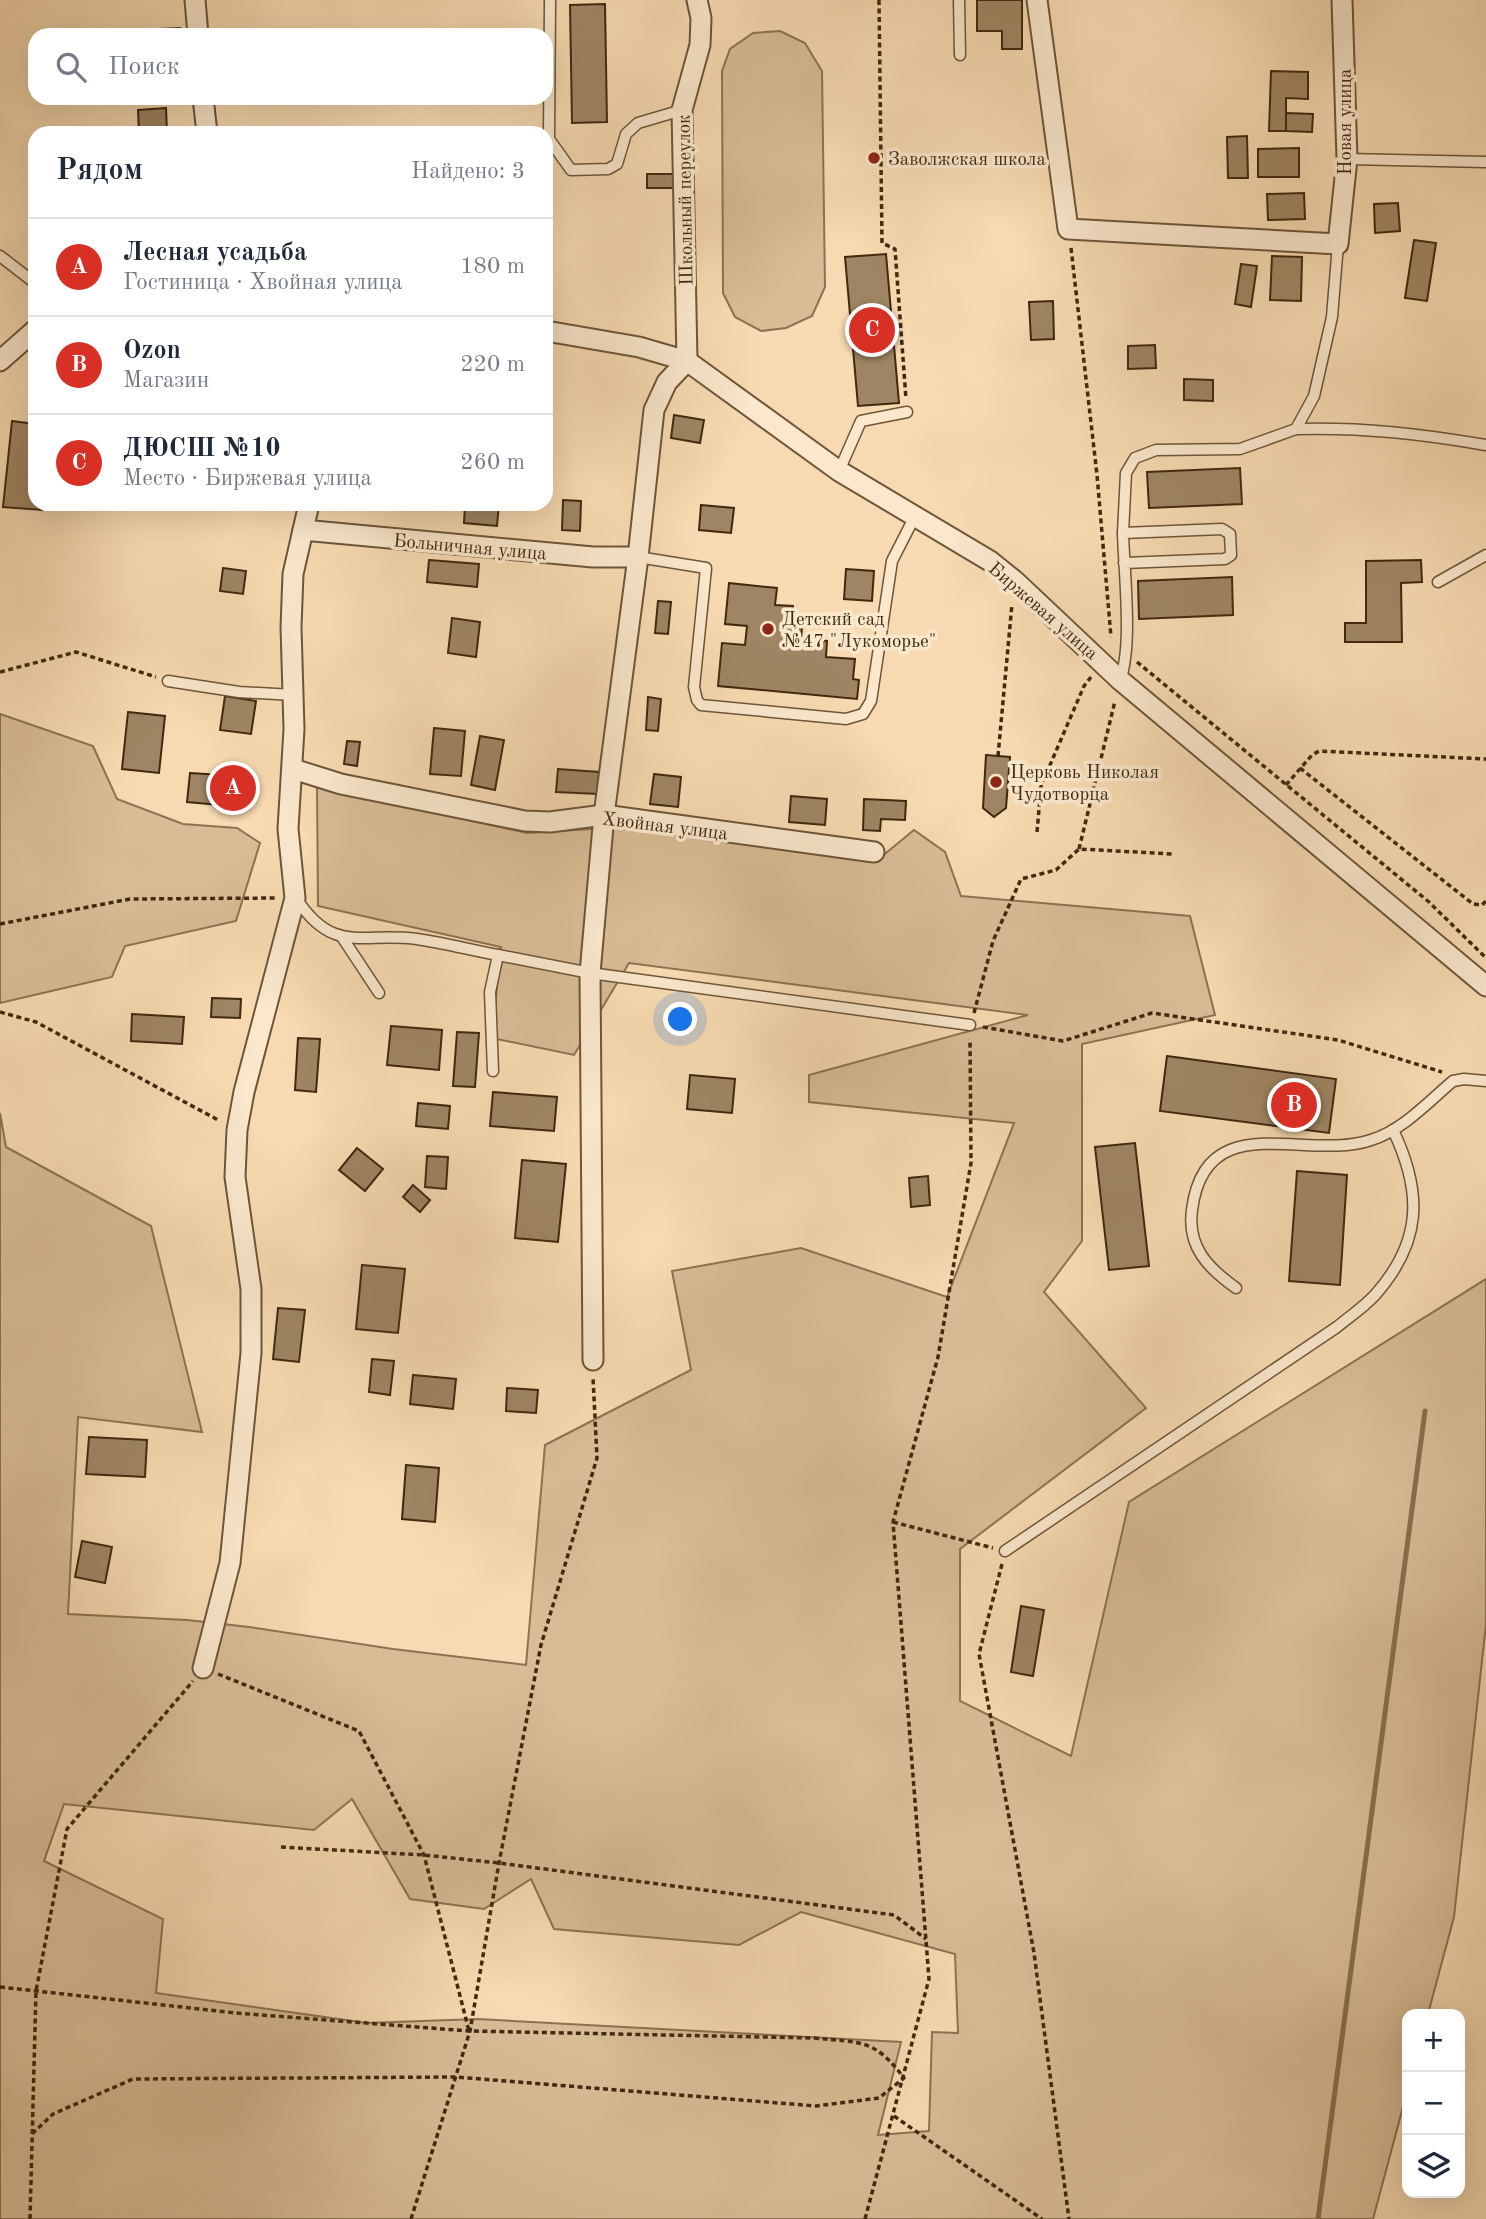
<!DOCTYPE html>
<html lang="ru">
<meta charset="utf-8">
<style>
body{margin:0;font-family:"Old Standard TT",serif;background:#f6f6f7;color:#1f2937}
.controls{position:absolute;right:21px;bottom:21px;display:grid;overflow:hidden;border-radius:14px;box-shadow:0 7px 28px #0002}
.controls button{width:63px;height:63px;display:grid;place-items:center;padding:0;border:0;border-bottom:2px solid #e0e1e3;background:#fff;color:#1f2937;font:35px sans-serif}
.you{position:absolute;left:681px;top:1020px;width:24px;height:24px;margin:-18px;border:5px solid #fff;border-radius:50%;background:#1a73e8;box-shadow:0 0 0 10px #1a73e833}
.badge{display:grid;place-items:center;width:46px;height:46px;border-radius:50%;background:#d93025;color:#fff;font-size:23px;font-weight:700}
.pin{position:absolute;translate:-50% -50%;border:4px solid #fff;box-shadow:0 2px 7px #0006}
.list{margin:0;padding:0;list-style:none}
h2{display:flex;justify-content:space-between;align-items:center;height:91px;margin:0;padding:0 28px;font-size:30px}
h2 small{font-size:23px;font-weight:400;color:#747a83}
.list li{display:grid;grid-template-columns:46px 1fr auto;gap:21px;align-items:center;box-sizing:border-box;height:98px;padding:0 28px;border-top:2px solid #e0e1e3}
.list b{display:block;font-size:26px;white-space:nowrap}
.list p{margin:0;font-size:23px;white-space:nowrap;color:#747a83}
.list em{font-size:23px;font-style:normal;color:#747a83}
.icon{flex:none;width:38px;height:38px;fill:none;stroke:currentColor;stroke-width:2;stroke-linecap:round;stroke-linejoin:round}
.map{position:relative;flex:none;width:1486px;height:2219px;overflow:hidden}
.search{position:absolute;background:#fff;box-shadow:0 7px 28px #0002;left:28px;top:28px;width:525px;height:77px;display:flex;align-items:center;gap:18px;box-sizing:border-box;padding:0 24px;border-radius:21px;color:#747a83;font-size:26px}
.panel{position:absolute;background:#fff;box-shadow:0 7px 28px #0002;left:28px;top:126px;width:525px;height:385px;border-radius:21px}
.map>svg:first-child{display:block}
.green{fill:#d8bc95;stroke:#8c7252;stroke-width:2;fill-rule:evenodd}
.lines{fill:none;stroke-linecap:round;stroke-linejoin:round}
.stream{stroke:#886f4f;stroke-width:5}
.building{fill:#9f8563;stroke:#3f290f;stroke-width:2}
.service-casing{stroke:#6d5538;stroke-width:13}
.minor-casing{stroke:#6d5538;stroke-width:23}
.path{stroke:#3f290f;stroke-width:3.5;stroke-dasharray:5 3.5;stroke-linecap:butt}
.service{stroke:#fae7cc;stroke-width:10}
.minor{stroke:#fae7cc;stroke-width:19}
.poi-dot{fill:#8f2418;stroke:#fae7cc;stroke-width:2.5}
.labels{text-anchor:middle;stroke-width:7;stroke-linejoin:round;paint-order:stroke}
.street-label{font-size:19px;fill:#3f290f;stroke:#fae7cc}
.poi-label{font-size:19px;fill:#3f290f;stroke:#fae7cc;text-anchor:start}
</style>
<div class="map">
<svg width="1486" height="2219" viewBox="0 0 1486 2219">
<rect width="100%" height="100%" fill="#f7dab1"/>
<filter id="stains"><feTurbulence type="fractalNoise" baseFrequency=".00286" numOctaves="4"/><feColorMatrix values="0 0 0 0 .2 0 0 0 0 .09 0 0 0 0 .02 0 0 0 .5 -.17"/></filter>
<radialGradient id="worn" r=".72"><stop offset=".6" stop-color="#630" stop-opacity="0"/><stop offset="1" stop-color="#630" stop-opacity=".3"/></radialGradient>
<g class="green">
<polygon points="780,31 805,43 822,71 825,287 812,316 786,328 761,331 735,317 723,293 722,71 730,49 753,33"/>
<polygon points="0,714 93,746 117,799 183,824 237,828 260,843 236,921 125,946 112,977 0,1003"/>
<path d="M317 787 527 833 639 826 875 862 914 830 945 852 961 896 1190 916 1215 1015 1082 1044V1241L1044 1292 1146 1408 960 1549V1701L1071 1756 1129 1502 1486 1279V1624L1454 1917 1428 2014H1407V2092L1373 2219H0V1113L6 1147 151 1226 202 1432 78 1417 68 1614 187 1620 249 1627 393 1649 526 1665 545 1445 691 1370 672 1271 801 1248 947 1297 1014 1123 809 1102V1075L1028 1015 629 963 574 1055 492 1038 501 947 318 906ZM352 1799 410 1899 484 1909 531 1879 554 1929 739 1945 801 1912 955 1954 958 2033 932 2032 929 2131 878 2135 901 2042 478 2019 367 2023 156 1993 163 1919 44 1861 64 1804 314 1830Z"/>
</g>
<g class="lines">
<polyline class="stream" points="1318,2219 1425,1411"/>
</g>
<g class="building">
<polygon points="977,0 1022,0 1022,49 1002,49 1002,31 977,31"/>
<polygon points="605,4 607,122 572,123 570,5"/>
<polygon points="180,28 180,35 139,35 139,30"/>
<polygon points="1271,71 1308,72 1308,99 1286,98 1286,131 1269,131"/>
<polygon points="166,108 167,133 139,133 138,110"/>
<polygon points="1286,113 1313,114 1312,132 1286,131"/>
<polygon points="1247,136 1248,178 1228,178 1227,137"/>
<polygon points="1299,148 1299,177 1258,177 1258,149"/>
<rect x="647" y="174" width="30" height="14"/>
<polygon points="1304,193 1305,219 1268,220 1267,194"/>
<polygon points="1398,203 1400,231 1375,233 1374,204"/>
<polygon points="1414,240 1436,243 1427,301 1405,298"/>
<polygon points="886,254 899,403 858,406 845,257"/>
<polygon points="1272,256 1302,257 1301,301 1270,300"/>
<polygon points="1241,264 1257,266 1251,307 1235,304"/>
<polygon points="1053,301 1054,339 1031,340 1029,302"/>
<polygon points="1155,345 1156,368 1128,369 1128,346"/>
<polygon points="1184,379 1213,380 1213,401 1184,400"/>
<polygon points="674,415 704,420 700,443 671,438"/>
<polygon points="12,421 35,424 35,504 43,504 42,510 3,507"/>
<polygon points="1240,468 1242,504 1149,508 1147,472"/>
<polygon points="563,500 581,501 580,531 562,530"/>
<polygon points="465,504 499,504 497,526 464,523"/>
<polygon points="701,505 734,508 731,533 699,530"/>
<polygon points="429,560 479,564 477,587 427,582"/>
<polygon points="1421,560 1422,582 1401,583 1402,642 1345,642 1345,623 1366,623 1366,561"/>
<polygon points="223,568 246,571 243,594 220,591"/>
<polygon points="846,569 874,571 872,601 844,599"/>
<polygon points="1232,577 1233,615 1139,619 1138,581"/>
<polygon points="729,583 777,588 775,605 793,606 791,626 802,628 801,639 827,641 826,657 855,659 853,679 859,680 857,699 718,686 722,643 745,645 747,626 725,624"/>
<polygon points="658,601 671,602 668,634 655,633"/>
<polygon points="452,618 480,622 476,657 448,653"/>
<polygon points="225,696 256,701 251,734 220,730"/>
<polygon points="648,697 661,699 658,731 646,730"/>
<polygon points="128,712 165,716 159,773 122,769"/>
<polygon points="434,728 465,731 461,776 430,774"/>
<polygon points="480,736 504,740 495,790 471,785"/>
<polygon points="347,741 360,742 357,766 344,764"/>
<polygon points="986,755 1010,757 1006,808 994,817 983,808"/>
<polygon points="558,769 599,772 598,794 556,792"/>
<polygon points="190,773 222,775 219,805 187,802"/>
<polygon points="654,774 681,777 678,807 650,804"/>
<polygon points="791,796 827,799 825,825 789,822"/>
<polygon points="864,799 906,801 905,820 881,819 880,831 863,830"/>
<polygon points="212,998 241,999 240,1018 211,1017"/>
<polygon points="132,1014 184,1017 182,1044 131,1041"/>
<polygon points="391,1026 442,1030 439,1070 387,1065"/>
<polygon points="457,1032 479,1033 475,1087 453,1086"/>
<polygon points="298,1038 320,1039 316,1092 295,1090"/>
<polygon points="1167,1056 1336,1079 1329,1133 1160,1111"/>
<polygon points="690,1075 735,1079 732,1113 687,1109"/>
<polygon points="493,1092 557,1097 554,1131 490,1126"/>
<polygon points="418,1103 450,1106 448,1129 416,1126"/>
<polygon points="1135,1143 1149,1266 1109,1270 1095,1147"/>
<polygon points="357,1148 383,1169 365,1191 339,1170"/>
<polygon points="427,1156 448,1157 446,1189 425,1187"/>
<polygon points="522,1160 566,1164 558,1242 515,1238"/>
<polygon points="1297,1171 1347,1175 1340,1285 1289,1281"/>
<polygon points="928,1176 930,1205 911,1207 909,1178"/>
<polygon points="413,1185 430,1200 420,1212 403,1197"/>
<polygon points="362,1265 405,1269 398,1333 356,1329"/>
<polygon points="278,1308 305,1310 299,1362 273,1359"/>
<polygon points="372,1359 394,1361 390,1395 369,1392"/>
<polygon points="413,1375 456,1379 453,1409 410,1404"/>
<polygon points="507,1388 538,1390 536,1413 506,1411"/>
<polygon points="89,1437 147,1440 145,1477 86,1474"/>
<polygon points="406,1465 439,1468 435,1522 402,1519"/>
<polygon points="82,1541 112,1547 105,1583 75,1577"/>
<polygon points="1021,1606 1044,1610 1033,1676 1011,1672"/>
</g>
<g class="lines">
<defs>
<g id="service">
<polyline points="550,0 549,139 571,170 608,169 617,164 626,134 638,123 682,110"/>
<polyline points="959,0 960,55"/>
<polyline points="1347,159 1486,162"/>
<polyline points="0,256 35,283"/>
<path d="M1296 429C1362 427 1421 434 1486 445"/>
<polyline points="839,471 861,421 907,412"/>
<polyline points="1123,533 1126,473 1135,458 1156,450 1240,449 1296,429 1314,396 1332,317 1338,244"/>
<polyline points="638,557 706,568 694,687 697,700 701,705 846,719 863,714 871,701 892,561 915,516"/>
<polyline points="1438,582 1486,555"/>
<path d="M1120 680C1133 646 1124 573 1123 533L1222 529 1230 534 1231 555 1225 559 1124 563"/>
<polyline points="168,681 239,692 294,695"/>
<path d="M296 898C333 955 361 932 417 939 444 943 471 950 498 955L490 992 493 1071"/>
<polyline points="342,937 379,993"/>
<polyline points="498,955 590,973 970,1025"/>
<path d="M1236 1288C1208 1268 1187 1247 1192 1210 1205 1105 1307 1162 1371 1140 1403 1130 1428 1102 1453 1081L1464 1079 1486 1081"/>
<path d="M1005 1551 1337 1327C1349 1317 1364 1307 1375 1295 1422 1242 1423 1193 1393 1130"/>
</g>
<g id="minor">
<polyline points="195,0 198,35"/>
<polyline points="1037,0 1068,229 1338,244 1347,159 1342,0"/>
<polyline points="203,98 207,133"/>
<polyline points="546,331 639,347 687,361 839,471 990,561 1015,581 1120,680 1486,986"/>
<polyline points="0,361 35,330"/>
<polyline points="303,530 593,557 638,557"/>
<polyline points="293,769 341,784 525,821 550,822 604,815 874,852"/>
<polyline points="593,1360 590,973 604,815 638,557 654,410 667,382 687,361 682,110 700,45 701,18 697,0"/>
<polyline points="203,1668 230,1563 251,1353 251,1289 235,1177 237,1130 244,1092 295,898 288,829 294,729 291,627 293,574 309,504"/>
</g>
</defs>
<use href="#service" class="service-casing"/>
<use href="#minor" class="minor-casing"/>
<g class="path">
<polyline points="879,0 882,243 895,249 906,399"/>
<polyline points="1071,248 1097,475 1111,637"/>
<polyline points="1137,662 1429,902 1486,958"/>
<polyline points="0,672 76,652 156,677"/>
<polyline points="998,756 1012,604"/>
<polyline points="1300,768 1473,904 1482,905 1486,901"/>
<polyline points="1286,785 1312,755 1319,751 1486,759"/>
<polyline points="1037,832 1041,786 1084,686 1091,677"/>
<polyline points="1079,849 1115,701"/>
<polyline points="0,924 130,899 276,898"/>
<polyline points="0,1012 36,1022 220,1121"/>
<polyline points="974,1013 993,941 1021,879 1056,870 1079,849 1173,854"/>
<polyline points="983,1027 1063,1041 1152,1013 1338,1040 1442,1072"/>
<polyline points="893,1522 993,1548"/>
<polyline points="1002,1564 979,1654 1034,1953 1069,2219"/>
<polyline points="218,1674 359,1731 424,1855 469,2031"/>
<polyline points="281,1847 424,1855 499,1863 894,1915 926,1939"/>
<path d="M0 1987 236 2013 469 2031 814 2038C861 2043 874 2038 904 2078L879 2098 816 2106 456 2077 133 2079 53 2114 32 2134"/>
<polyline points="894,2116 1042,2219"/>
<polyline points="30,2219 36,1991 67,1829 193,1681"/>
<polyline points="411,2219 470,2031 499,1863 541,1645 597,1458 593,1377"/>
<polyline points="865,2219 929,1979 893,1522 938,1357 971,1163 970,1039"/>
</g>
<use href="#service" class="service"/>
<use href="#minor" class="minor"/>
</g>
<g class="poi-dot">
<circle cx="874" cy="158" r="7"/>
<circle cx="768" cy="629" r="7"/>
<circle cx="996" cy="782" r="7"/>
</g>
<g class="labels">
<g class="street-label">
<text transform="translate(1344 122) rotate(-90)" y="7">Новая улица</text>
<text transform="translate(684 200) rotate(-91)" y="7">Школьный переулок</text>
<text transform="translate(470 546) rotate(5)" y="7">Больничная улица</text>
<text transform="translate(1044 610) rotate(41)" y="7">Биржевая улица</text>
<text transform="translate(665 825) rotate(7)" y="7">Хвойная улица</text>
</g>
<g class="poi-label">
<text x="888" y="165">Заволжская школа</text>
<text x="782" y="625">Детский сад<tspan x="782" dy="22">№47 "Лукоморье"</tspan></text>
<text x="1010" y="778">Церковь Николая<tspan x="1010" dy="22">Чудотворца</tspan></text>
</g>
</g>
<rect width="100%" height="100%" filter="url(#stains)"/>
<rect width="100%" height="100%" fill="url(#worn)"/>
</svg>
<div class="controls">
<button>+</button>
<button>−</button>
<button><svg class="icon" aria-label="layers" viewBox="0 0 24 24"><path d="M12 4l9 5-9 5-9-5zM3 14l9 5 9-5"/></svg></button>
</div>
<div class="you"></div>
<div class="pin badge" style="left:233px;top:788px">A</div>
<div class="pin badge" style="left:1294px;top:1105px">B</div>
<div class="pin badge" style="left:872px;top:330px">C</div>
<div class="search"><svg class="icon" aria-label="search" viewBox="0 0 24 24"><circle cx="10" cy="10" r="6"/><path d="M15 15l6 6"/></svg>Поиск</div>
<section class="panel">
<h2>Рядом<small>Найдено: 3</small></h2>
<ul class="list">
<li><span class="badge">A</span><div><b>Лесная усадьба</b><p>Гостиница · Хвойная улица</p></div><em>180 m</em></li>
<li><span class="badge">B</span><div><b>Ozon</b><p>Магазин</p></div><em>220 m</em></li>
<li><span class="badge">C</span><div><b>ДЮСШ №10</b><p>Место · Биржевая улица</p></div><em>260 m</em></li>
</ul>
</section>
</div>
